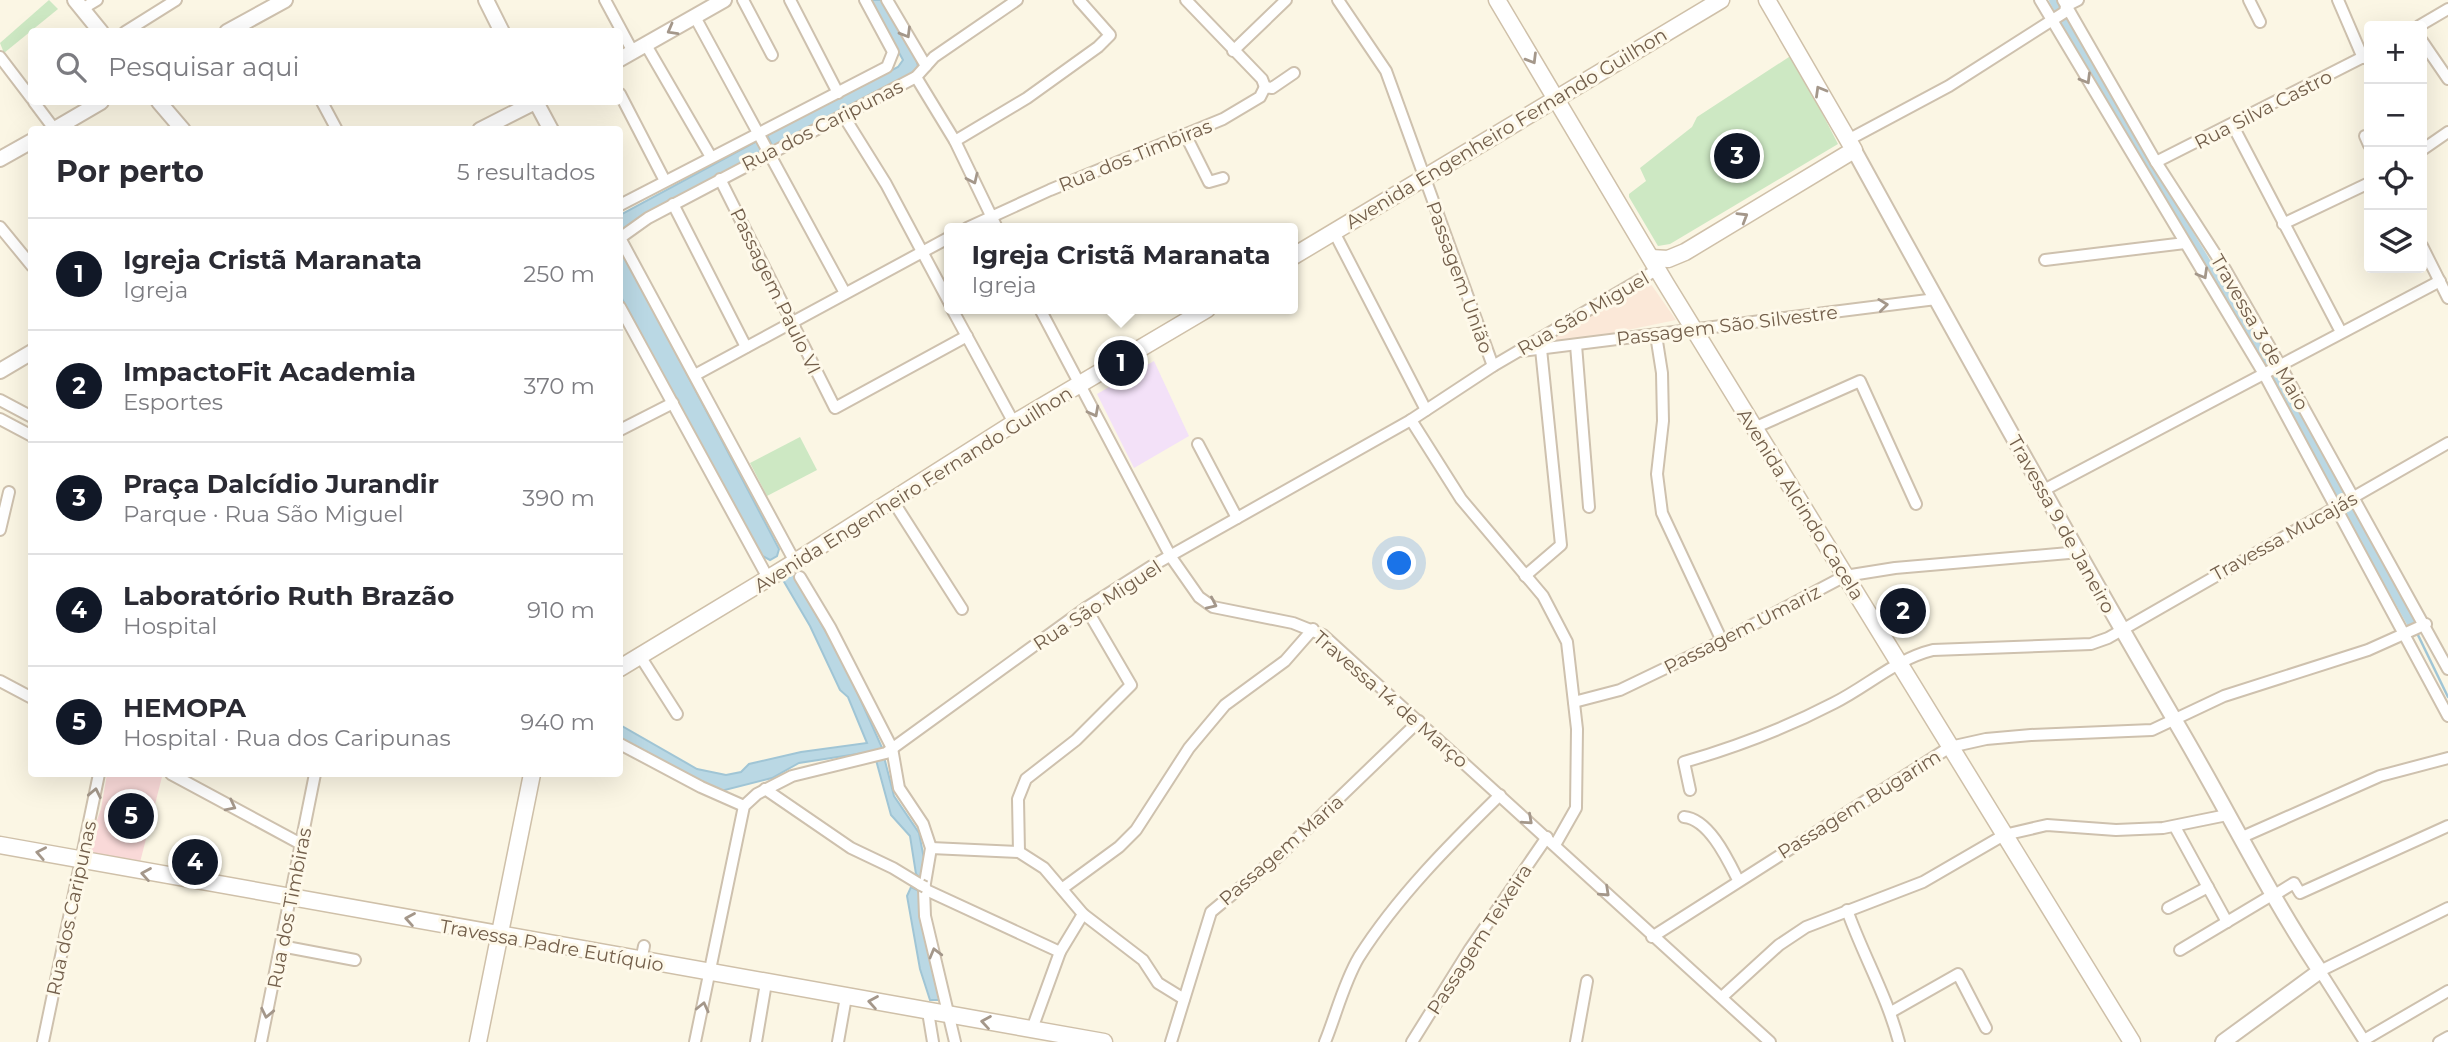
<!DOCTYPE html>
<html lang="pt">
<meta charset="utf-8">
<style>
body{margin:0;font-family:Montserrat,sans-serif;background:#f2f2f3;color:#2b2b33}
.controls{position:absolute;right:21px;top:21px;display:grid;overflow:hidden;border-radius:7px;box-shadow:0 7px 28px #0002}
.controls button{width:63px;height:63px;display:grid;place-items:center;padding:0;border:0;border-bottom:2px solid #e1e1e2;background:#fff;color:#2b2b33;font:35px sans-serif}
.you{position:absolute;left:1400px;top:564px;width:24px;height:24px;margin:-18px;border:5px solid #fff;border-radius:50%;background:#1a73e8;box-shadow:0 0 0 10px #1a73e833}
.badge{display:grid;place-items:center;width:46px;height:46px;border-radius:50%;background:#111827;color:#fff;font-size:23px;font-weight:700}
.pin{position:absolute;translate:-50% -50%;border:4px solid #fff;box-shadow:0 2px 7px #0006}
.popup{position:absolute;left:944px;top:223px;width:354px;height:91px;box-sizing:border-box;display:grid;place-content:center;border-radius:7px;background:#fff;filter:drop-shadow(0 2px 5px #0005);font-size:23px;white-space:nowrap;color:#7c7c81}
.popup b{font-size:26px;color:#2b2b33}
.popup::after{content:'';position:absolute;left:50%;top:100%;margin-left:-14px;border:14px solid transparent;border-top-color:#fff}
.list{margin:0;padding:0;list-style:none}
h2{display:flex;justify-content:space-between;align-items:center;height:91px;margin:0;padding:0 28px;font-size:30px}
h2 small{font-size:23px;font-weight:400;color:#7c7c81}
.list li{display:grid;grid-template-columns:46px 1fr auto;gap:21px;align-items:center;box-sizing:border-box;height:112px;padding:0 28px;border-top:2px solid #e1e1e2}
.list b{display:block;font-size:26px;white-space:nowrap}
.list p{margin:0;font-size:23px;white-space:nowrap;color:#7c7c81}
.list em{font-size:23px;font-style:normal;color:#7c7c81}
.icon{flex:none;width:38px;height:38px;fill:none;stroke:currentColor;stroke-width:2;stroke-linecap:round;stroke-linejoin:round}
.map{position:relative;flex:none;width:2448px;height:1042px;overflow:hidden}
.search{position:absolute;background:#fff;box-shadow:0 7px 28px #0002;left:28px;top:28px;width:595px;height:77px;display:flex;align-items:center;gap:18px;box-sizing:border-box;padding:0 24px;border-radius:7px;color:#7c7c81;font-size:26px}
.panel{position:absolute;background:#fff;box-shadow:0 7px 28px #0002;left:28px;top:126px;width:595px;height:651px;border-radius:7px}
.map>svg:first-child{display:block}
.commercial{fill:#fbe8d8}
.education{fill:#f3e1f8}
.medical{fill:#f9d9d8}
.green{fill:#cde8c3}
.water{fill:#bad8e4;stroke:#a0c5d5;stroke-width:2}
.lines{fill:none;stroke-linecap:round;stroke-linejoin:round}
.stream{stroke:#a0c5d5;stroke-width:2.5}
.canal{stroke:#bad8e4;stroke-width:10}
.minor-casing{stroke:#cec1ae;stroke-width:14}
.tertiary-casing{stroke:#cec1ae;stroke-width:18}
.secondary-casing{stroke:#cfc0a9;stroke-width:19}
.minor{stroke:#fff;stroke-width:10}
.tertiary{stroke:#fff;stroke-width:14}
.secondary{stroke:#fff;stroke-width:16}
.minor-bridge-casing{stroke:#cec1ae;stroke-width:14;stroke-linecap:butt}
.minor-bridge{stroke:#fff;stroke-width:10}
.oneway{stroke:#a4978a}
.labels{text-anchor:middle;stroke-width:6;stroke-linejoin:round;paint-order:stroke}
.street-label{font-size:19px;fill:#735f4b;stroke:#fef9ea}
</style>
<div class="map">
<svg width="2448" height="1042" viewBox="0 0 2448 1042">
<rect width="100%" height="100%" fill="#fbf6e4"/>
<polygon class="commercial" points="1648,280 1676,320 1545,347 1543,342"/>
<polygon class="education" points="1154,361 1189,436 1134,468 1097,394"/>
<polygon class="medical" points="107,774 156,774 162,777 138,870 82,861 101,809"/>
<g class="green">
<polygon points="49,0 58,9 4,53 0,43"/>
<polygon points="1792,55 1838,144 1670,244 1658,246 1629,197 1629,194 1646,181 1640,168 1692,127 1697,117"/>
<polygon points="800,437 817,470 767,496 750,463"/>
</g>
<g class="water">
<path d="M870 0H882C889 14 921 59 918 70L773 147 767 135 898 67 903 60Z"/>
<polygon points="757,141 762,151 620,232 620,215"/>
<polygon points="620,247 779,549 777,556 770,560 759,554 620,295"/>
<polygon points="792,573 845,665 883,750 799,763 772,778 717,792 620,741 620,725 697,769 726,775 741,772 749,764 801,752 867,743 848,697 840,690 810,626 783,580"/>
<polygon points="884,757 894,796 919,833 925,864 923,881 916,874 910,836 891,815 876,760"/>
<polygon points="911,887 921,892 943,1000 930,1000 920,969 907,896"/>
</g>
<g class="lines">
<polyline class="stream" points="2417,633 2448,697"/>
<polyline class="canal" points="2054,0 2146,164 2271,370 2414,627"/>
<defs>
<g id="minor">
<polyline points="605,0 633,52"/>
<polyline points="743,0 772,55"/>
<polyline points="790,0 838,93"/>
<polyline points="887,0 926,66"/>
<polyline points="1186,0 1262,79 1265,87"/>
<polyline points="1338,0 1386,71 1493,366"/>
<polyline points="2040,0 2264,374 2448,716"/>
<polyline points="2063,0 2156,162 2225,269 2280,365 2448,669"/>
<polyline points="2249,0 2260,22"/>
<polyline points="2338,0 2363,58"/>
<polyline points="82,9 97,0"/>
<polyline points="695,17 845,293"/>
<polyline points="2419,26 2448,9"/>
<polyline points="125,32 176,0"/>
<polyline points="2422,41 2448,79"/>
<polyline points="646,45 711,157"/>
<polyline points="1233,51 1286,0"/>
<polyline points="0,57 32,99"/>
<polyline points="916,77 955,141 997,228"/>
<polyline points="620,94 665,181"/>
<polyline points="34,102 55,130"/>
<polyline points="322,102 337,130"/>
<polyline points="843,115 886,184 950,304"/>
<polyline points="2233,126 2341,332"/>
<polyline points="1186,136 1209,182 1223,178"/>
<polyline points="2365,136 2369,145"/>
<polyline points="1848,140 1949,86 2065,12 2066,6 2078,0"/>
<polyline points="955,141 1027,98 1098,47 1110,35 1079,0"/>
<polyline points="2422,150 2448,132"/>
<polyline points="2156,162 2369,54"/>
<polyline points="720,179 835,408 967,336"/>
<polyline points="673,204 746,347"/>
<polyline points="620,205 887,67 893,52 865,0"/>
<polyline points="2283,224 2369,183"/>
<polyline points="0,227 32,266"/>
<polyline points="967,228 1050,190 1223,119 1260,97 1265,87 1272,88 1294,73"/>
<polyline points="1334,232 1426,410"/>
<polyline points="620,238 648,218 916,77 934,57 1017,0"/>
<polyline points="620,238 795,562"/>
<polyline points="2422,246 2448,298"/>
<polyline points="2045,260 2185,243"/>
<polyline points="620,307 768,578"/>
<polyline points="952,309 1014,423"/>
<polyline points="1040,309 1171,557 1199,597 1213,607 1293,623 1323,635 1770,1042"/>
<polyline points="1656,335 1662,373 1663,421 1657,474 1662,513 1722,641"/>
<polyline points="1576,345 1589,507"/>
<polyline points="1522,351 1936,299"/>
<polyline points="695,375 950,237"/>
<polyline points="0,400 32,417"/>
<polyline points="0,419 32,436"/>
<polyline points="1411,420 1461,499 1543,596 1567,642 1577,729 1576,808 1555,845"/>
<polyline points="1754,428 1860,381 1916,504"/>
<polyline points="620,430 673,403"/>
<polyline points="1198,444 1237,518"/>
<polyline points="2042,491 2440,281"/>
<polyline points="893,501 962,609"/>
<polyline points="0,530 9,492"/>
<polyline points="1525,576 1561,545 1541,349"/>
<polyline points="800,577 830,627 892,748 899,788 923,824 931,848 924,889 925,916 955,1042"/>
<polyline points="640,656 677,714"/>
<polyline points="0,681 32,698"/>
<polyline points="1574,702 1620,690 1722,641 1845,576 1895,568 2080,552"/>
<polyline points="620,744 701,787 744,806"/>
<polyline points="171,774 301,844"/>
<polyline points="765,789 851,848 893,868 921,885"/>
<path d="M1690 790 1684 762C1736 747 1786 728 1834 703 1868 686 1896 659 1933 650L2091 644 2108 638 2448 443"/>
<path d="M1684 817C1709 819 1728 860 1738 880"/>
<polyline points="2175,827 2227,922"/>
<polyline points="2240,838 2380,776 2448,758"/>
<polyline points="931,848 1019,852 1044,868 1083,914 1143,960 1158,983 1184,999"/>
<polyline points="1019,852 1018,799 1026,779 1076,740 1131,685 1086,608"/>
<polyline points="1063,888 1119,847 1136,830 1189,748 1225,705 1285,661 1313,629"/>
<polyline points="924,889 1060,952"/>
<polyline points="2273,896 2294,883 2300,893 2448,826"/>
<polyline points="2168,908 2208,887"/>
<path d="M1847 910C1863 955 1887 996 1899 1042"/>
<polyline points="1652,937 1950,747 1986,739 2031,735 2152,730 2224,696 2368,650 2426,624"/>
<polyline points="281,946 355,960"/>
<polyline points="2180,950 2272,895"/>
<polyline points="641,961 644,946"/>
<polyline points="1722,997 1779,945 1806,927 1923,882 2004,835 2047,825 2116,830 2163,828 2227,815"/>
<polyline points="928,1012 933,1042"/>
<polyline points="1891,1012 1958,974 1986,1028"/>
<polyline points="1032,1029 1060,952 1083,914"/>
<polyline points="2364,1040 2448,991"/>
<polyline points="43,1042 99,774"/>
<polyline points="261,1042 315,774"/>
<polyline points="695,1042 744,806 757,794 792,776 886,753 1086,608 1152,566 1411,420 1493,366 1658,269"/>
<polyline points="756,1042 766,983"/>
<polyline points="838,1042 846,997"/>
<polyline points="1171,1042 1211,912 1281,854 1419,721"/>
<path d="M1325 1042C1336 1015 1344 982 1359 957 1397 897 1450 844 1500 795"/>
<polyline points="1412,1042 1470,949 1547,837"/>
<polyline points="1576,1042 1587,981"/>
<polyline points="2365,1042 2320,971 2448,908"/>
<polyline points="2439,1042 2448,1037"/>
</g>
<g id="tertiary">
<polyline points="75,0 101,32"/>
<polyline points="486,0 502,32"/>
<polyline points="227,32 285,0"/>
<polyline points="620,59 724,0"/>
<polyline points="159,102 183,130"/>
<polyline points="536,102 551,130"/>
<polyline points="53,130 101,102"/>
<polyline points="480,130 535,102"/>
<path d="M1854 150C1959 341 2064 531 2174 719 2224 803 2266 890 2320 971L2223 1042"/>
<polyline points="0,159 32,141"/>
<polyline points="0,371 32,352"/>
</g>
<g id="secondary">
<polyline points="1497,0 1666,284 2132,1042"/>
<polyline points="1292,257 1721,0"/>
<polyline points="1651,258 1668,259 1685,252 1854,150 1767,0"/>
<polyline points="620,668 795,562 1014,423 1207,309"/>
<polyline points="0,845 1104,1042"/>
<polyline points="478,1042 532,774"/>
</g>
</defs>
<use href="#minor" class="minor-casing"/>
<use href="#tertiary" class="tertiary-casing"/>
<use href="#secondary" class="secondary-casing"/>
<use href="#minor" class="minor"/>
<use href="#tertiary" class="tertiary"/>
<use href="#secondary" class="secondary"/>
<defs>
<polyline id="minor-bridge" points="921,885 925,887"/>
</defs>
<use href="#minor-bridge" class="minor-bridge-casing"/>
<use href="#minor-bridge" class="minor-bridge"/>
</g>
<defs><path id="oneway-chevron" d="M-2-3.5L2.5 0L-2 3.5" fill="none" stroke-width="1.6" stroke-linecap="round" stroke-linejoin="round" transform="scale(1.75)"/></defs>
<g class="oneway">
<use href="#oneway-chevron" transform="translate(672 30) rotate(151)"/>
<use href="#oneway-chevron" transform="translate(906 33) rotate(59)"/>
<use href="#oneway-chevron" transform="translate(1532 59) rotate(59)"/>
<use href="#oneway-chevron" transform="translate(2086 79) rotate(59)"/>
<use href="#oneway-chevron" transform="translate(1820 91) rotate(-120)"/>
<use href="#oneway-chevron" transform="translate(973 179) rotate(65)"/>
<use href="#oneway-chevron" transform="translate(1743 217) rotate(-31)"/>
<use href="#oneway-chevron" transform="translate(2203 274) rotate(60)"/>
<use href="#oneway-chevron" transform="translate(1883 305) rotate(-7)"/>
<use href="#oneway-chevron" transform="translate(1094 412) rotate(62)"/>
<use href="#oneway-chevron" transform="translate(1212 604) rotate(25)"/>
<use href="#oneway-chevron" transform="translate(95 793) rotate(-78)"/>
<use href="#oneway-chevron" transform="translate(231 806) rotate(27)"/>
<use href="#oneway-chevron" transform="translate(1528 820) rotate(42)"/>
<use href="#oneway-chevron" transform="translate(41 853) rotate(-169)"/>
<use href="#oneway-chevron" transform="translate(146 874) rotate(-170)"/>
<use href="#oneway-chevron" transform="translate(1605 892) rotate(43)"/>
<use href="#oneway-chevron" transform="translate(410 919) rotate(-170)"/>
<use href="#oneway-chevron" transform="translate(935 953) rotate(-105)"/>
<use href="#oneway-chevron" transform="translate(873 1002) rotate(-170)"/>
<use href="#oneway-chevron" transform="translate(703 1007) rotate(-77)"/>
<use href="#oneway-chevron" transform="translate(267 1013) rotate(102)"/>
<use href="#oneway-chevron" transform="translate(986 1022) rotate(-171)"/>
</g>
<g class="labels">
<g class="street-label">
<text transform="translate(2263 109) rotate(-27)" y="7">Rua Silva Castro</text>
<text transform="translate(822 125) rotate(-27)" y="7">Rua dos Caripunas</text>
<text transform="translate(1506 128) rotate(-31)" y="7">Avenida Engenheiro Fernando Guilhon</text>
<text transform="translate(1135 155) rotate(-22)" y="7">Rua dos Timbiras</text>
<text transform="translate(1460 277) rotate(70)" y="7">Passagem União</text>
<text transform="translate(776 291) rotate(64)" y="7">Passagem Paulo VI</text>
<text transform="translate(1583 313) rotate(-30)" y="7">Rua São Miguel</text>
<text transform="translate(1727 325) rotate(-7)" y="7">Passagem São Silvestre</text>
<text transform="translate(2260 332) rotate(60)" y="7">Travessa 3 de Maio</text>
<text transform="translate(913 489) rotate(-32)" y="7">Avenida Engenheiro Fernando Guilhon</text>
<text transform="translate(1801 504) rotate(58)" y="7">Avenida Alcindo Cacela</text>
<text transform="translate(2062 524) rotate(61)" y="7">Travessa 9 de Janeiro</text>
<text transform="translate(2284 536) rotate(-29)" y="7">Travessa Mucajás</text>
<text transform="translate(1097 605) rotate(-33)" y="7">Rua São Miguel</text>
<text transform="translate(1742 629) rotate(-27)" y="7">Passagem Umariz</text>
<text transform="translate(1391 699) rotate(41)" y="7">Travessa 14 de Março</text>
<text transform="translate(1859 804) rotate(-32)" y="7">Passagem Bugarim</text>
<text transform="translate(1281 850) rotate(-41)" y="7">Passagem Maria</text>
<text transform="translate(71 908) rotate(-78)" y="7">Rua dos Caripunas</text>
<text transform="translate(289 908) rotate(-79)" y="7">Rua dos Timbiras</text>
<text transform="translate(1479 939) rotate(-57)" y="7">Passagem Teixeira</text>
<text transform="translate(552 945) rotate(10)" y="7">Travessa Padre Eutíquio</text>
</g>
</g>
</svg>
<div class="controls">
<button>+</button>
<button>−</button>
<button><svg class="icon" aria-label="locate" viewBox="0 0 24 24"><circle cx="12" cy="12" r="6"/><path d="M12 2v4M12 18v4M2 12h4M18 12h4"/></svg></button>
<button><svg class="icon" aria-label="layers" viewBox="0 0 24 24"><path d="M12 4l9 5-9 5-9-5zM3 14l9 5 9-5"/></svg></button>
</div>
<div class="you"></div>
<div class="pin badge" style="left:1121px;top:363px">1</div>
<div class="popup"><b>Igreja Cristã Maranata</b>Igreja</div>
<div class="pin badge" style="left:1903px;top:611px">2</div>
<div class="pin badge" style="left:1737px;top:156px">3</div>
<div class="pin badge" style="left:195px;top:862px">4</div>
<div class="pin badge" style="left:131px;top:816px">5</div>
<div class="search"><svg class="icon" aria-label="search" viewBox="0 0 24 24"><circle cx="10" cy="10" r="6"/><path d="M15 15l6 6"/></svg>Pesquisar aqui</div>
<section class="panel">
<h2>Por perto<small>5 resultados</small></h2>
<ul class="list">
<li><span class="badge">1</span><div><b>Igreja Cristã Maranata</b><p>Igreja</p></div><em>250 m</em></li>
<li><span class="badge">2</span><div><b>ImpactoFit Academia</b><p>Esportes</p></div><em>370 m</em></li>
<li><span class="badge">3</span><div><b>Praça Dalcídio Jurandir</b><p>Parque · Rua São Miguel</p></div><em>390 m</em></li>
<li><span class="badge">4</span><div><b>Laboratório Ruth Brazão</b><p>Hospital</p></div><em>910 m</em></li>
<li><span class="badge">5</span><div><b>HEMOPA</b><p>Hospital · Rua dos Caripunas</p></div><em>940 m</em></li>
</ul>
</section>
</div>
